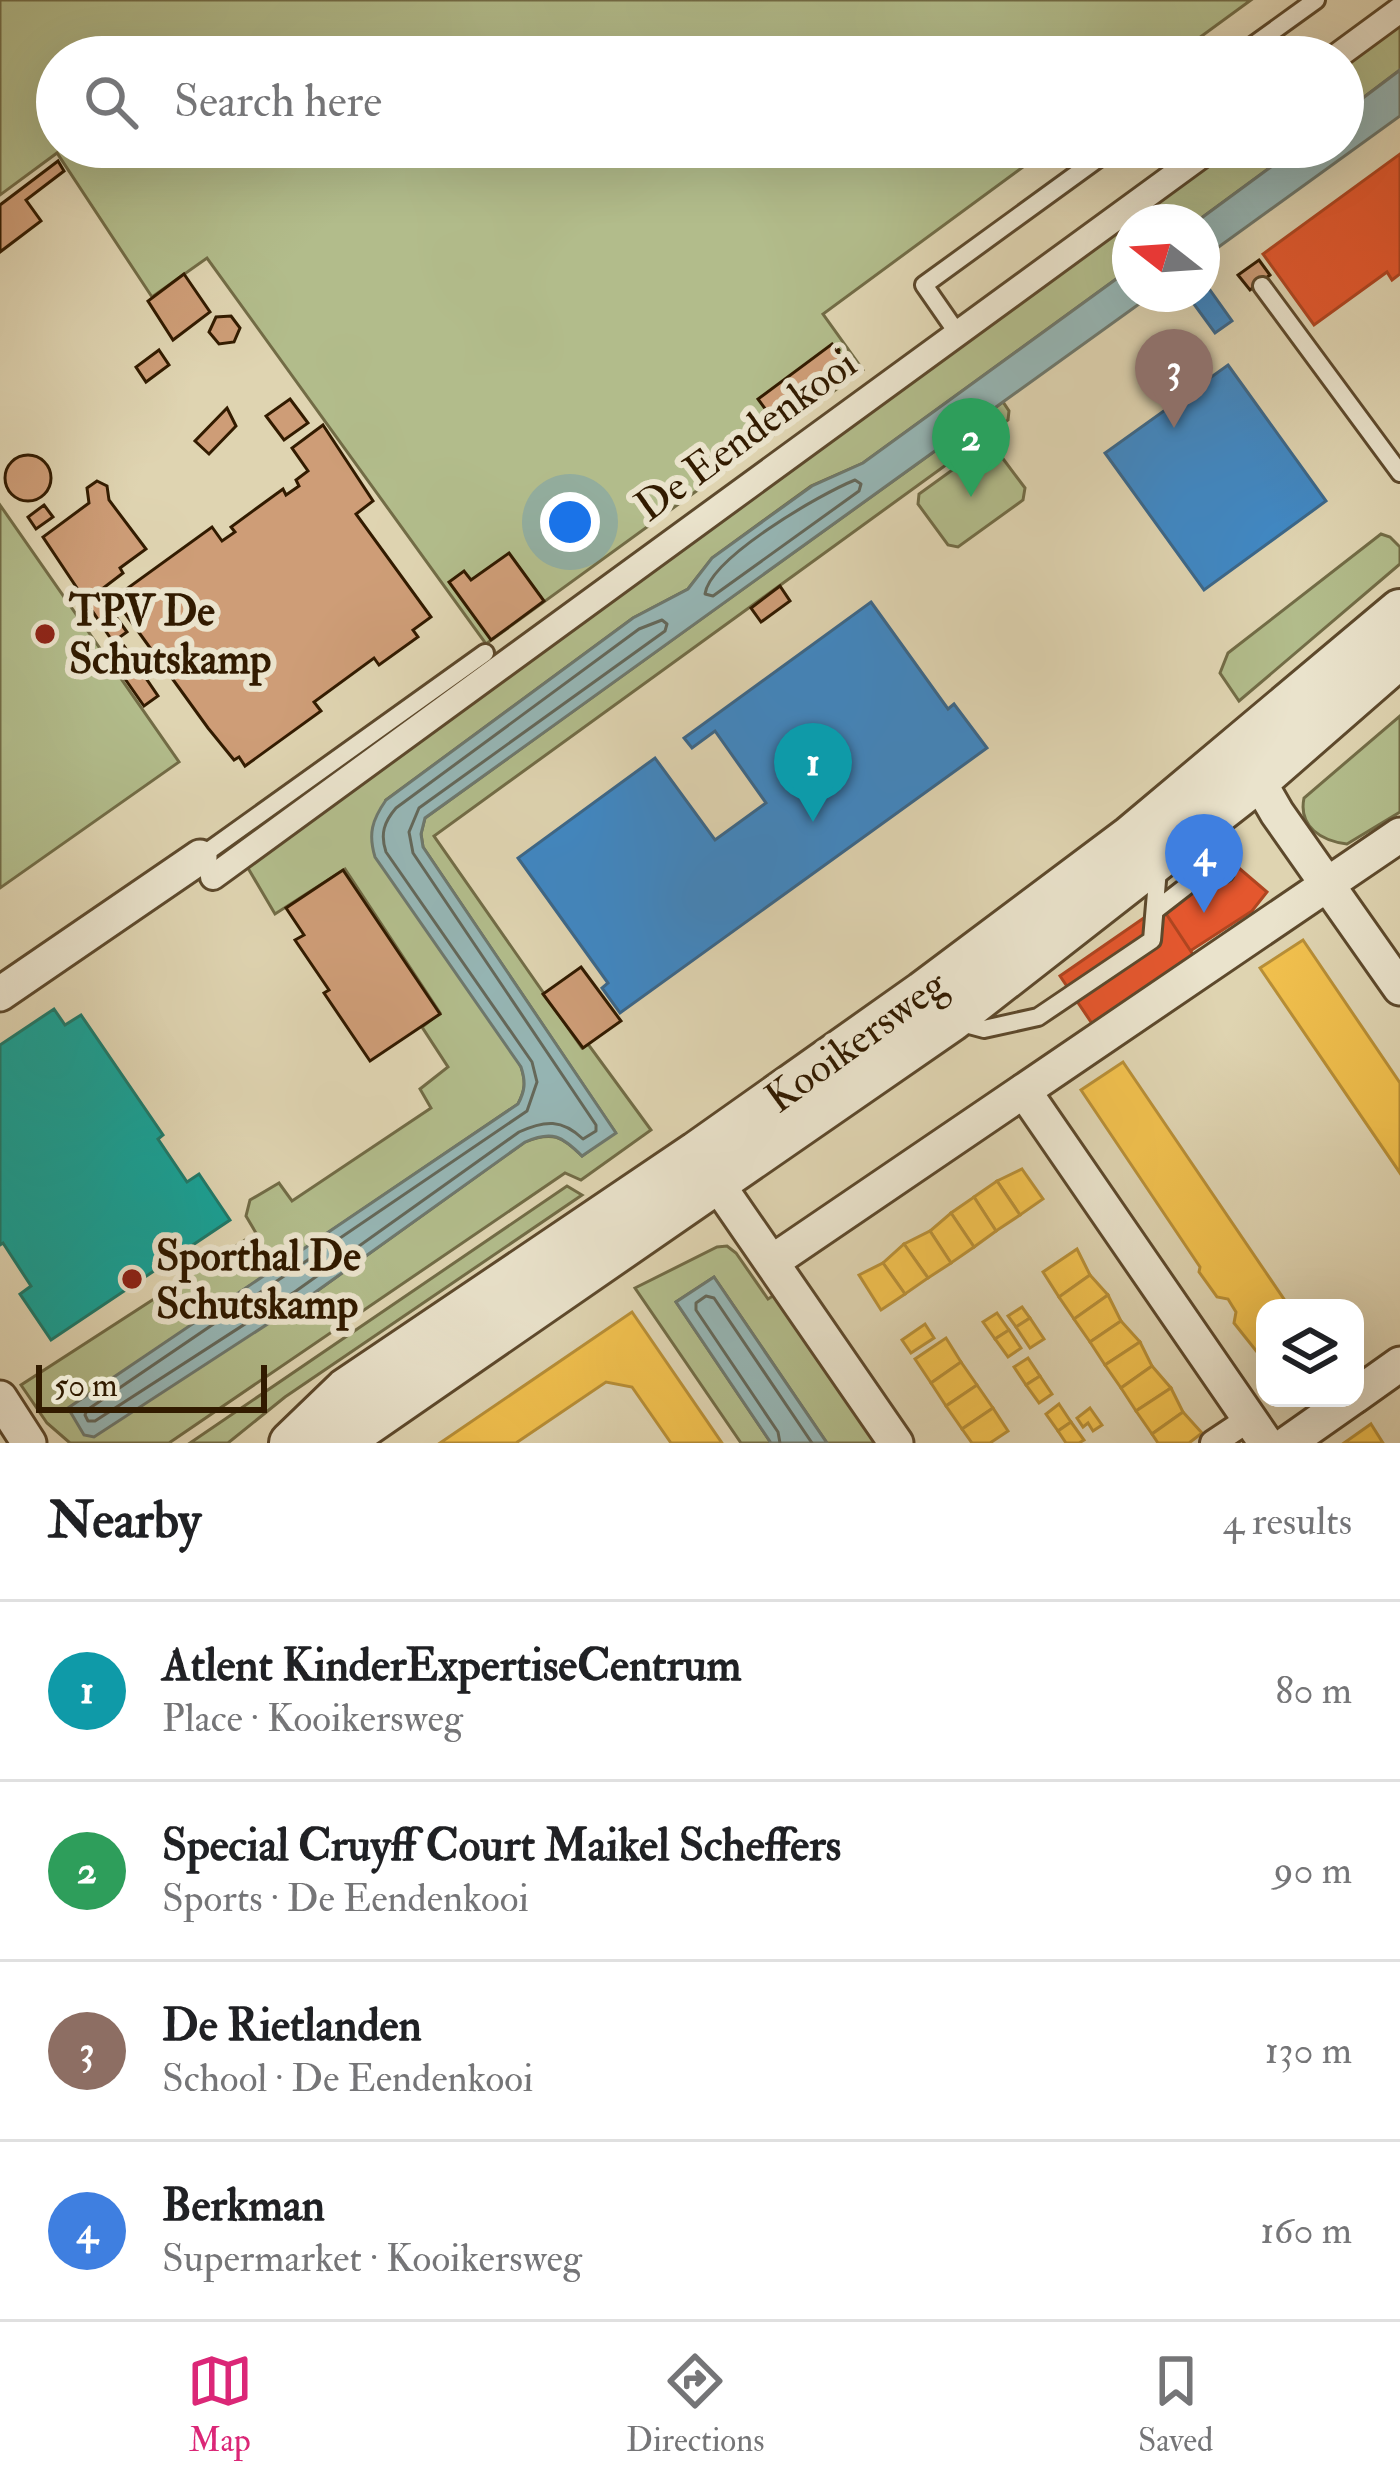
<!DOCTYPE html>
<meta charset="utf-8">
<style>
body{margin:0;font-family:"IM FELL Double Pica",serif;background:#f6f6f6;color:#202124}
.controls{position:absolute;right:36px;bottom:36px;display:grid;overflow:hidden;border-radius:24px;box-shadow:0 12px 48px #0002}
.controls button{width:108px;height:108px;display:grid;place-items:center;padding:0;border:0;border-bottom:3px solid #e0e0e0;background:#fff;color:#202124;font:60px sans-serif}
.compass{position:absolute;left:1112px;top:204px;width:108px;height:108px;border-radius:50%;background:#fff;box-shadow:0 12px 48px #0002;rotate:287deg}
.scale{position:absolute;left:36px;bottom:30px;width:231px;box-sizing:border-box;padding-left:12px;border:6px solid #321b00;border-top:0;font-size:33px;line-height:42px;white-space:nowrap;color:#321b00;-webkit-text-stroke:9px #eae3cc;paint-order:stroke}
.you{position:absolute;left:570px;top:522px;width:42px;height:42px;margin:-30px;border:9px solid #fff;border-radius:50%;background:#1a73e8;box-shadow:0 0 0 18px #1a73e833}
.badge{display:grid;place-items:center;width:78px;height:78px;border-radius:50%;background:#db2777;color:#fff;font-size:39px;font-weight:700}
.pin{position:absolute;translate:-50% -99px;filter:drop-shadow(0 3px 6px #0008)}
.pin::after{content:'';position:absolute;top:63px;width:42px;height:36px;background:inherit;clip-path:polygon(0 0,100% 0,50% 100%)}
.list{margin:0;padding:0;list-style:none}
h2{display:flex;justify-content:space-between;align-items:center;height:156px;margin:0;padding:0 48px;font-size:51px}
h2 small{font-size:39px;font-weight:400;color:#757577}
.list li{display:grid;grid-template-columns:78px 1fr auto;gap:36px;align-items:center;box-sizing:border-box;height:180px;padding:0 48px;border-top:3px solid #e0e0e0}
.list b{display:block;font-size:45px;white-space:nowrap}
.list p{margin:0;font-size:39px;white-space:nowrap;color:#757577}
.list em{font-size:39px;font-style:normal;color:#757577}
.icon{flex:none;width:66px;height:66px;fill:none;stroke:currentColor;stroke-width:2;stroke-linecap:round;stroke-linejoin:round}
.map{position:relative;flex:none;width:1400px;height:1443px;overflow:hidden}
.search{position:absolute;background:#fff;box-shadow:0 12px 48px #0002;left:36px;right:36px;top:36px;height:132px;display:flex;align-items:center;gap:30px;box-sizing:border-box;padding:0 42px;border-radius:66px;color:#757577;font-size:45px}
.sheet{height:876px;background:#fff}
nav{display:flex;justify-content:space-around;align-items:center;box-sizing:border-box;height:168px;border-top:3px solid #e0e0e0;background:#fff;font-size:33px;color:#757577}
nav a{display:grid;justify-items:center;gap:6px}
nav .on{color:#db2777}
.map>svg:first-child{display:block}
.green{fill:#b2bc8b;stroke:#726c46;stroke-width:3}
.water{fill:#96b6b5;stroke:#6e786d;stroke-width:3}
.homes{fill:#f2c14e;stroke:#b88f37;stroke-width:3}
.shops{fill:#e4572e;stroke:#af4520;stroke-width:3}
.schools{fill:#3f88c5;stroke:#3b678a;stroke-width:3}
.public{fill:#17a398;stroke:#1f7a6a;stroke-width:3}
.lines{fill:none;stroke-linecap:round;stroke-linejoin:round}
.shore{stroke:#64685a;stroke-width:3}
.building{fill:#ce9d77;stroke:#321b00;stroke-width:3}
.service-casing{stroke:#5d492c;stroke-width:22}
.pedestrian-casing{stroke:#5d492c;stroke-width:30}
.minor-casing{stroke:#5d492c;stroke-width:39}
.tertiary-casing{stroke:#5d492c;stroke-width:48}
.service{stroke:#eae3cc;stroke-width:16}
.pedestrian{stroke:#eae3cc;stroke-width:24}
.minor{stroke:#eae3cc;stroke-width:33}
.tertiary{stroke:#eae3cc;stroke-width:42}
.poi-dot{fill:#8f2418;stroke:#eae3cc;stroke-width:4.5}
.labels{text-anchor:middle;stroke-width:12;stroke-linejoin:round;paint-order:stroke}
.street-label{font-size:42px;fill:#321b00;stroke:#eae3cc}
.poi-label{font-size:42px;font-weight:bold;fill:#321b00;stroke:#eae3cc;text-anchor:start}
</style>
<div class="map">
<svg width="1400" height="1443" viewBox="0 0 1400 1443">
<rect width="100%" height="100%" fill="#dfd4b1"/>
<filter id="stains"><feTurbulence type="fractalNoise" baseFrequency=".00167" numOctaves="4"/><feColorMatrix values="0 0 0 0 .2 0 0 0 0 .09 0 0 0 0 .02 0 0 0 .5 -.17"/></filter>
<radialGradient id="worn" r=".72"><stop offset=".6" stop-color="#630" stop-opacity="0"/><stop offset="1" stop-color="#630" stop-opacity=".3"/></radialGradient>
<g class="green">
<polygon points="0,0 1251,0 1173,57 57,57 57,147 1050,147 823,314 863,370 486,644 207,258 152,297 57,153 0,195"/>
<polygon points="1400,21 1400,70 1343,113 1343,63"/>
<path d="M1227 147H1298L1196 222H1130V269L863 463 811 486 712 558 688 589 633 618 386 800 521 1067C526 1082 525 1090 518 1104L68 1409 226 1349 303 1301 525 1142C552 1131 562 1136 582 1156L615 1132 423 847 421 834 425 818 1003 402 1009 411 1008 420 434 836 582 1048 588 1044 651 1130 581 1180 565 1173 169 1443H70L47 1423 21 1385 256 1233 246 1216 250 1200 279 1183 292 1201 431 1108 420 1089 448 1067 422 1027 440 1013 345 869 275 914 245 863Z"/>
<polygon points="984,447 995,448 1025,488 1023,500 958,547 948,545 918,504 919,494"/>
<polygon points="0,505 179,762 0,888"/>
<polygon points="1381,534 1390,537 1400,547 1400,564 1239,701 1220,673 1228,653"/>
<path d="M1400 716V812L1347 844C1322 841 1298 827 1304 798Z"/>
<polygon points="567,1186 582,1195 285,1397 228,1443 190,1443"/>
<polygon points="727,1246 736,1253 768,1299 776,1294 877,1443 827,1443 714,1277 676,1302 771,1443 741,1443 635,1288 717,1247"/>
</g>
<g class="water">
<polygon points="1400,70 1400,116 1202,259 1202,222 1196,222 1298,147 1343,147 1343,113"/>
<path d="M1130 269V294H1153L425 818 421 834 423 847 616 1133 582 1156C562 1136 552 1130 525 1142L303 1301 94 1437 84 1435 68 1408 518 1104C525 1091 526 1082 521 1067L375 857C368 834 372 820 386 800L633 618 688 589 712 558 812 486 863 463Z"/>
<polygon points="714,1277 827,1443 771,1443 676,1302"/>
</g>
<g class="homes">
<polygon points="1303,940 1400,1083 1400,1173 1260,968"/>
<polygon points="1123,1062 1290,1308 1265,1308 1265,1362 1234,1323 1236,1312 1228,1299 1217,1297 1199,1272 1200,1267 1081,1090"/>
<polygon points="1022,1169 1043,1199 1020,1215 997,1181"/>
<polygon points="997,1181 1020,1215 996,1231 974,1197"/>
<polygon points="974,1197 996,1231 974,1247 951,1213"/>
<polygon points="951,1213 974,1247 951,1263 930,1231"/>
<polygon points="930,1231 951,1263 928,1278 904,1244"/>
<polygon points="904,1244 928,1278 905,1294 883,1263"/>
<polygon points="1077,1249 1090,1275 1059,1297 1043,1272"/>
<polygon points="883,1263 905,1294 881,1310 859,1275"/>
<polygon points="1090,1275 1108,1295 1074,1319 1059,1297"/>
<polygon points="1108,1295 1121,1321 1090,1342 1074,1319"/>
<polygon points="1022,1307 1030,1318 1016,1327 1008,1316"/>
<polygon points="632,1312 722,1443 671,1443 632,1387 606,1382 516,1443 440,1443"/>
<polygon points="997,1313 1009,1330 995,1339 983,1322"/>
<polygon points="1030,1318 1044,1339 1030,1348 1016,1327"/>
<polygon points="1121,1321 1140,1342 1105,1365 1090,1342"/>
<polygon points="925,1324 934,1338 911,1353 902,1340"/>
<polygon points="1009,1330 1021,1348 1008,1357 995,1339"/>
<polygon points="946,1338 961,1362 931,1383 915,1359"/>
<polygon points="1140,1342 1152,1366 1121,1388 1105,1365"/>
<polygon points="1028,1358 1040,1376 1026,1385 1014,1367"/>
<polygon points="961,1362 977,1385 946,1406 931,1383"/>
<polygon points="1152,1366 1171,1388 1136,1411 1121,1388"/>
<polygon points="1040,1376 1052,1394 1039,1403 1026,1385"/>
<polygon points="977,1385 993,1408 962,1429 946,1406"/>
<polygon points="1171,1388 1183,1412 1152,1434 1136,1411"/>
<polygon points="1059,1404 1071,1422 1058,1431 1046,1414"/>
<polygon points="993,1408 1008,1431 990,1443 972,1443 962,1429"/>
<polygon points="1090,1408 1102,1425 1093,1431 1088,1423 1083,1427 1077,1418"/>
<polygon points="1183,1412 1202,1433 1189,1443 1158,1443 1152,1434"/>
<polygon points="1071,1422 1084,1440 1079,1443 1066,1443 1058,1431"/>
<polygon points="1371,1424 1383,1443 1344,1443"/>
</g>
<g class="shops">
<polygon points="1400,154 1400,274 1392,280 1387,272 1314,325 1263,254"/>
<polygon points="1233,863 1267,892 1252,911 1184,955 1157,915 1210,878 1219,880"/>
<polygon points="1161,906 1194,956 1093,1025 1060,976"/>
</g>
<g class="schools">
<polygon points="1205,283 1232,321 1215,333 1188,296 1202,294"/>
<polygon points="1228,365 1326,501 1204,590 1105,453"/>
<polygon points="871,602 948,709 954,704 987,748 620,1013 602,988 608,983 518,858 655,758 715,840 766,803 715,731 692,748 684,738"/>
</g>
<polygon class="public" points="54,1009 65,1025 81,1015 163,1135 158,1139 187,1182 199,1174 230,1220 51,1340 20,1294 31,1286 3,1243 0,1245 0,1045"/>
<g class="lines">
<g class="shore">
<path d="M855 480 861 484 859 491 713 596 705 594C710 558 820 494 855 480Z"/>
<path d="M662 620 667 624 665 631 419 808 409 832 413 853 596 1125V1131L583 1139C562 1119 545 1120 519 1132L296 1291 95 1421H88L85 1415 87 1410 527 1111 537 1082 532 1062 386 852C380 834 384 822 396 808L639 629Z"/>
<polyline points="780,1443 778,1432 696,1310 696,1303 706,1296 714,1298 812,1443"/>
</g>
</g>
<g class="building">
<polygon points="58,161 64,171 26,200 41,221 0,252 0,205"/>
<polygon points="1259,260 1270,275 1250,290 1238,275"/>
<polygon points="184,274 210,312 173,340 148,301"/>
<polygon points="231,316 240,328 234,342 219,344 209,332 216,317"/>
<polygon points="832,344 854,374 780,429 758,399"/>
<polygon points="159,350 169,365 146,382 136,367"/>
<polygon points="290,399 308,423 284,440 266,416"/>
<polygon points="227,408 236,426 209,454 195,441"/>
<polygon points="323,425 373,501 356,514 431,617 413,630 418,637 379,665 374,658 314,702 321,711 245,766 239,757 234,760 208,728 114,598 212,527 222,541 235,532 231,527 283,489 286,495 299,486 296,480 308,471 292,448"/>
<circle cx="28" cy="478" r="23"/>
<polygon points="97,481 107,486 109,500 146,549 120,568 123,573 98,592 127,632 113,642 43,537 89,503 87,488"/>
<polygon points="44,505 53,517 36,529 28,517"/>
<polygon points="509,553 544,601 491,640 449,582 464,571 471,580"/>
<polygon points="780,586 790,601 761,622 751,608"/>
<polygon points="124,646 158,696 144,706 109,656"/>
<polygon points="343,870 440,1014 370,1061 324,993 329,990 295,940 304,935 286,908"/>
<polygon points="581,967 621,1021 583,1048 543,994"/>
</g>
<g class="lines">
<defs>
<g id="service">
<polyline points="1237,57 1316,0"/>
<polyline points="1262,286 1400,473"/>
<polyline points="958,334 924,285 1114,147"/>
<polyline points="200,857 485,653"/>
<polyline points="1157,909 1206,871 1214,868 1225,873"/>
<polyline points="958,1022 984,1029 1038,1017 1152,940 1158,869"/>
</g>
<g id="pedestrian">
<polyline points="1336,57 1400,10"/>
<polyline points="213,877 1213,147"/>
<polyline points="1213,1443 1249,1419"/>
</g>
<g id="minor">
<polyline points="1247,761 1277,813 1400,988"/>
<polyline points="0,994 200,857"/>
<polyline points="1024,1091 1266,1443"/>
<polyline points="703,1163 896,1443"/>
<polyline points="772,1262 1400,835"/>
<polyline points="1355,1396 1400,1364"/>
<polyline points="0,1398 29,1443"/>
<polyline points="1288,1443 1352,1398"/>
</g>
<g id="tertiary">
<polyline points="291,1443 346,1390 697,1153 923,993 1131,837 1400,611"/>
<polyline points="339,1443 951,1020 1257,781 1400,656"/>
</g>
</defs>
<use href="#service" class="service-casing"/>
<use href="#pedestrian" class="pedestrian-casing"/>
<use href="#minor" class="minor-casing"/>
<use href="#tertiary" class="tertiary-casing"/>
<use href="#service" class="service"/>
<use href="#pedestrian" class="pedestrian"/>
<use href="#minor" class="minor"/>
<use href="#tertiary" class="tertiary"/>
</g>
<g class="poi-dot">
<circle cx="45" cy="634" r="12"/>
<circle cx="132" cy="1279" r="12"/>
</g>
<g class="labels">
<g class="street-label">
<text transform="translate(745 434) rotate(-36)" y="15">De Eendenkooi</text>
<text transform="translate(855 1040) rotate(-36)" y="15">Kooikersweg</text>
</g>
<g class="poi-label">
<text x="69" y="625">TPV De<tspan x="69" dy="48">Schutskamp</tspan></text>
<text x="156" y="1270">Sporthal De<tspan x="156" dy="48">Schutskamp</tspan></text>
</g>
</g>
<rect width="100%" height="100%" filter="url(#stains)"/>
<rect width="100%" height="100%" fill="url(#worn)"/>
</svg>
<div class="controls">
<button><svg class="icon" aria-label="layers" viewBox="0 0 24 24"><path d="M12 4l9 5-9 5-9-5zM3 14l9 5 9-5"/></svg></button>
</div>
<svg class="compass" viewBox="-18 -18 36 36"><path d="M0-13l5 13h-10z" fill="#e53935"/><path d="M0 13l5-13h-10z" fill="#757577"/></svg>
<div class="scale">50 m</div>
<div class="you"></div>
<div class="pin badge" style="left:813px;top:822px;background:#0f9aa8">1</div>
<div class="pin badge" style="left:971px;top:497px;background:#2e9e5b">2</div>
<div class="pin badge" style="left:1174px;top:428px;background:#8d6e63">3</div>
<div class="pin badge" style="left:1204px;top:913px;background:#3f7fe0">4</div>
<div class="search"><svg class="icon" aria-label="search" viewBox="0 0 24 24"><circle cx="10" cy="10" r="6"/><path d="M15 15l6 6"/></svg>Search here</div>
</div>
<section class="sheet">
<h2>Nearby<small>4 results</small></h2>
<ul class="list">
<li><span class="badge" style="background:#0f9aa8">1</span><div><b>Atlent KinderExpertiseCentrum</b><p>Place · Kooikersweg</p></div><em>80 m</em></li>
<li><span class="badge" style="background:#2e9e5b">2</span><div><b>Special Cruyff Court Maikel Scheffers</b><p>Sports · De Eendenkooi</p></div><em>90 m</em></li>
<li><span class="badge" style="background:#8d6e63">3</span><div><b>De Rietlanden</b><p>School · De Eendenkooi</p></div><em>130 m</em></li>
<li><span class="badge" style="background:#3f7fe0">4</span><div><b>Berkman</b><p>Supermarket · Kooikersweg</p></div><em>160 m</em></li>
</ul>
</section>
<nav>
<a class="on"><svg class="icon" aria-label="map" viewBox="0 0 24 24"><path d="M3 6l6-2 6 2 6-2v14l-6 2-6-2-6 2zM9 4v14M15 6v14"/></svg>Map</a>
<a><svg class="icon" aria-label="directions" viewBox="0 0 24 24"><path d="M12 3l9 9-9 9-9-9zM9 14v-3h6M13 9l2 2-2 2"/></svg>Directions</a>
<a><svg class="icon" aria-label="saved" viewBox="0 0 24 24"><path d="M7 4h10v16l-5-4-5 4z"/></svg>Saved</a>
</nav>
